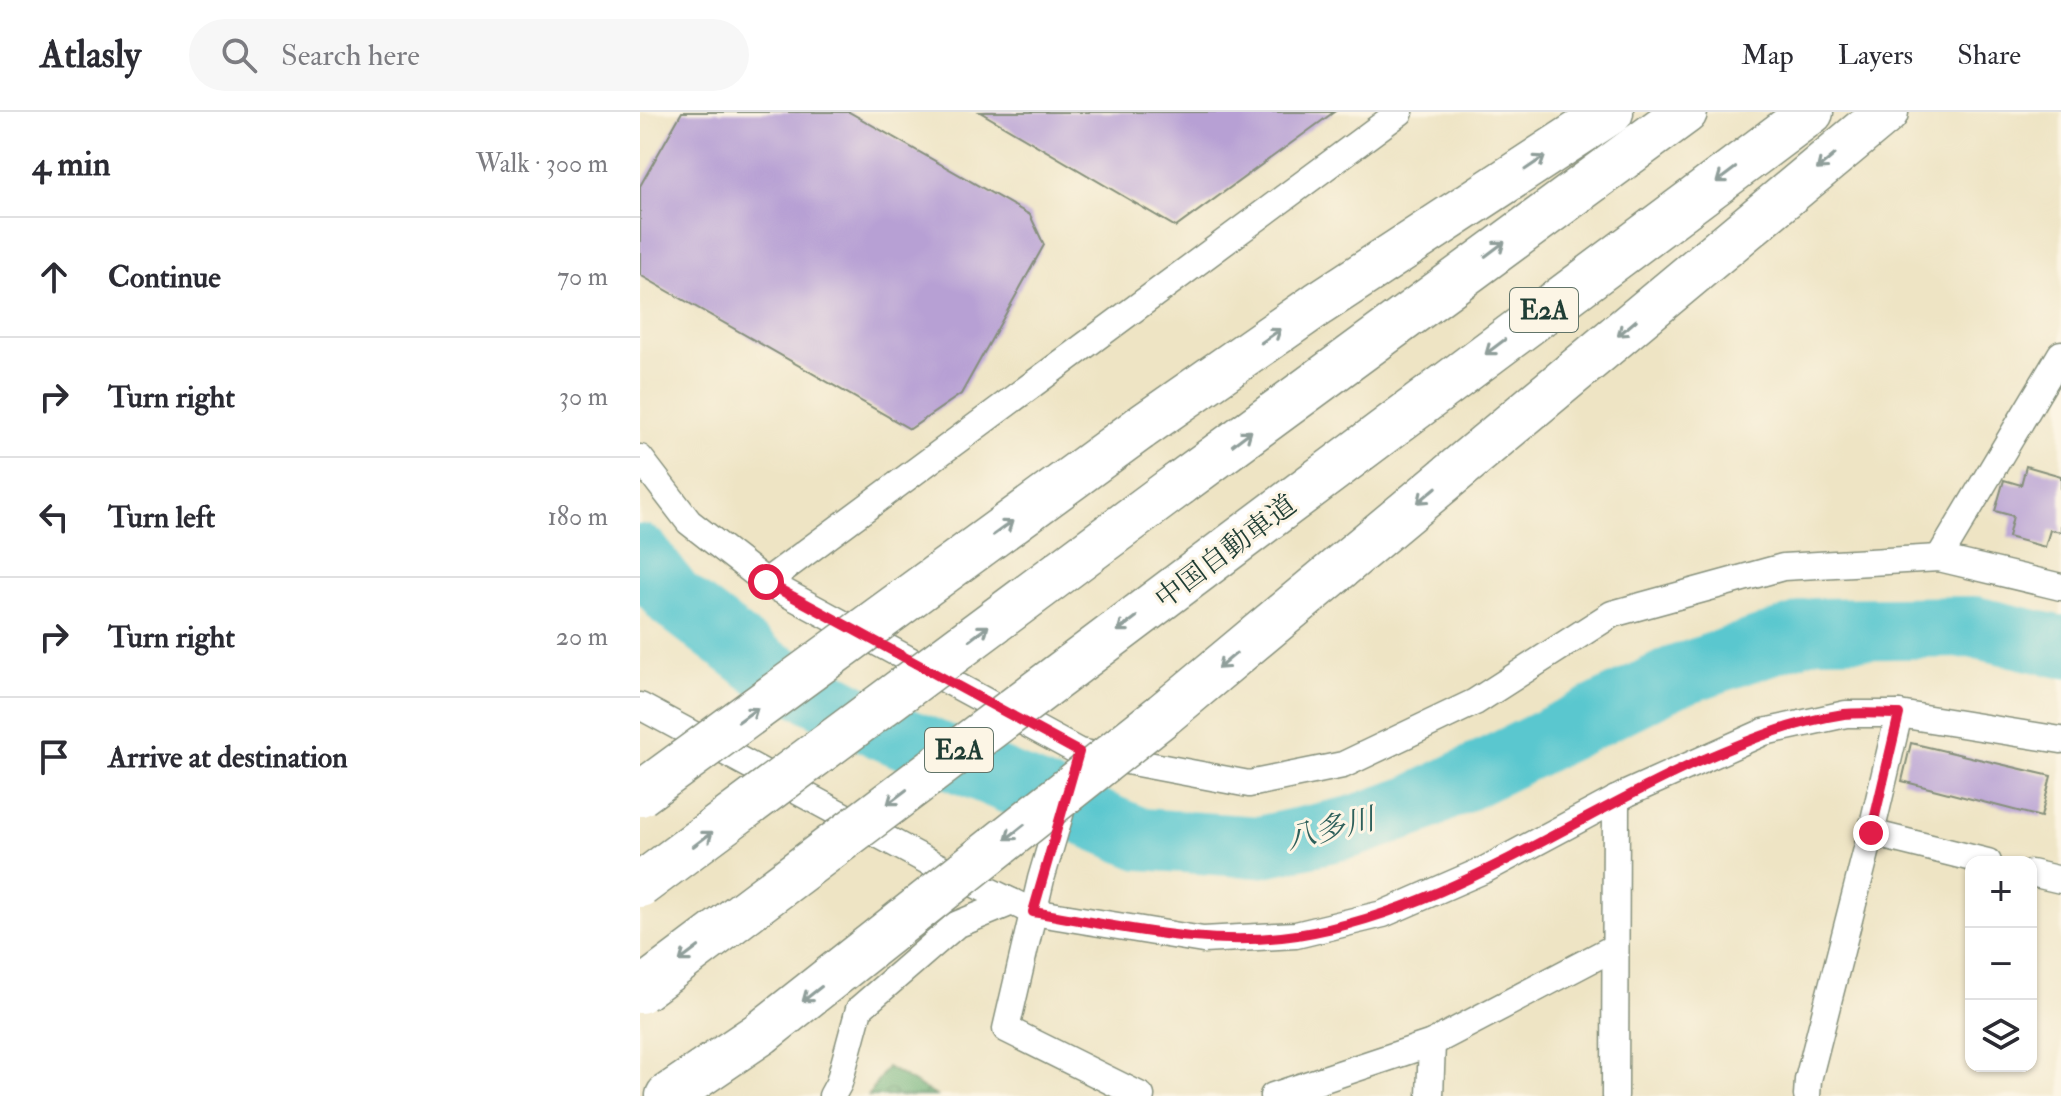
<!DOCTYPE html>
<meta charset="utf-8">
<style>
body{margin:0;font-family:"IM FELL Double Pica","Noto Serif JP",serif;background:#f7f7f7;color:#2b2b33}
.controls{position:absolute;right:24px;bottom:24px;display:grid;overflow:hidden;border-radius:16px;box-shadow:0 2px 6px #0004}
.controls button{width:72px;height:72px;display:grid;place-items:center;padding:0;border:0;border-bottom:2px solid #e1e1e2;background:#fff;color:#2b2b33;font:40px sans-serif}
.stop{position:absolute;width:24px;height:24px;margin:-18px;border:6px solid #e11d48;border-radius:50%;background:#fff}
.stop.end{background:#e11d48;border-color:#fff;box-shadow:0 2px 8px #0008}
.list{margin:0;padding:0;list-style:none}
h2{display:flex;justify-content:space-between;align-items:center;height:104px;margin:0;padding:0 32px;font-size:34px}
h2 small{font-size:26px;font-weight:400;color:#7c7c81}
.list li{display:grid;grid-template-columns:52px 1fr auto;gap:24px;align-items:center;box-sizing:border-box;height:120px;padding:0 32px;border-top:2px solid #e1e1e2}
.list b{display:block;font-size:30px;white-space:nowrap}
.list em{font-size:26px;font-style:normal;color:#7c7c81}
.icon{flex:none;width:44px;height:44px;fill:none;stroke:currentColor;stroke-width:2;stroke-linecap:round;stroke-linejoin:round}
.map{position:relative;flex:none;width:1421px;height:984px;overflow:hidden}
header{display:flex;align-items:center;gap:48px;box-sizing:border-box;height:112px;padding:0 40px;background:#fff;border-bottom:2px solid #e1e1e2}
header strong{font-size:38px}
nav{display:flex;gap:44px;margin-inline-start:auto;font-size:28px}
.search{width:560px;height:72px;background:#f7f7f7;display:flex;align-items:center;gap:20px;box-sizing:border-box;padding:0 28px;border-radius:44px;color:#7c7c81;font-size:30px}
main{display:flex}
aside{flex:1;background:#fff}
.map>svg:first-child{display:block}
.forest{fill:url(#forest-crowns);stroke:#437553;stroke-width:2}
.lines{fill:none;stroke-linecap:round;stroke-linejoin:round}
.river{stroke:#5ac7cf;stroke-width:62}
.building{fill:#b7a0d4}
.street-casing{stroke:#86907c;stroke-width:29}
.highway-casing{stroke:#86907c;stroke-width:47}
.street{stroke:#fff;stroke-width:26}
.highway{stroke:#fff;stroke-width:44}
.highway-bridge-casing{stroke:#86907c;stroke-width:47;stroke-linecap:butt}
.highway-bridge{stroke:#fff;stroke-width:44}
.oneway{stroke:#8f9e9a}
.route{stroke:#e11d48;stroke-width:10}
.labels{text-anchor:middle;stroke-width:6;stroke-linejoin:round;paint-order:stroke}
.shield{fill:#fcf5e5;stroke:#617469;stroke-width:2}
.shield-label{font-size:26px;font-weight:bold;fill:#1f3d34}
.street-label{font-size:28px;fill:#1f3d34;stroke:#fcf5e5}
.water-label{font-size:30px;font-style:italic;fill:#2e605b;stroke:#fcf5e5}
</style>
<header>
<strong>Atlasly</strong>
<div class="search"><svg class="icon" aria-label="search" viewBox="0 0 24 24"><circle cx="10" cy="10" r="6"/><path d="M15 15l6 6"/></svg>Search here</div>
<nav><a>Map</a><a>Layers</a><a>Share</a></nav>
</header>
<main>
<aside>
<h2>4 min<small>Walk · 300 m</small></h2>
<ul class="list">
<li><svg class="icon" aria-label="ahead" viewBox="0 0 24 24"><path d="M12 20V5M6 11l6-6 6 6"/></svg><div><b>Continue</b></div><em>70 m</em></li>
<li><svg class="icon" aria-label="right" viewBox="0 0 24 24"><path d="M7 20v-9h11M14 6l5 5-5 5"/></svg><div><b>Turn right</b></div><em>30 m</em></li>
<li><svg class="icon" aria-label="left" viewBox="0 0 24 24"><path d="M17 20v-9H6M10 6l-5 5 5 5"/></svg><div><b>Turn left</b></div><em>180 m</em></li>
<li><svg class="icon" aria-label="right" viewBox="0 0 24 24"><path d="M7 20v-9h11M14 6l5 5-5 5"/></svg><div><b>Turn right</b></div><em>20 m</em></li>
<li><svg class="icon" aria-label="arrive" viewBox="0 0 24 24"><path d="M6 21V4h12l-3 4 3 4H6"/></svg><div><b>Arrive at destination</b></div></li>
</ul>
</aside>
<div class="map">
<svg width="1421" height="984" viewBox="0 0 1421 984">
<defs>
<pattern id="forest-crowns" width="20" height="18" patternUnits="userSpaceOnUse" patternTransform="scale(2)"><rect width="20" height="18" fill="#67ad72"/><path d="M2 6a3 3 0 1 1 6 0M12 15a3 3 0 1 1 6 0" fill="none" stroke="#548e5e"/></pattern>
</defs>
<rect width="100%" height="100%" fill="#fcf5e5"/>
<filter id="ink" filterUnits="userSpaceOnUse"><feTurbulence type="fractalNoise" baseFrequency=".0125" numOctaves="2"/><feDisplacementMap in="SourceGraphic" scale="16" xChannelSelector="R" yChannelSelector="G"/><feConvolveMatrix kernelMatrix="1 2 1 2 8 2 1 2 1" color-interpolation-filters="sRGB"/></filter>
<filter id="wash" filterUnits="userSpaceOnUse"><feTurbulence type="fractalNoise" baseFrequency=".006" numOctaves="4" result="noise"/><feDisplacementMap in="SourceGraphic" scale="32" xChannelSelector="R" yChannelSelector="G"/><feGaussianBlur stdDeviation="1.8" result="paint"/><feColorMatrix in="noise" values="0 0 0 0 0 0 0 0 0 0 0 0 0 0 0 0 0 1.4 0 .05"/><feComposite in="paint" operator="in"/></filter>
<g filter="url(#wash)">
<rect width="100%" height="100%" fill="#eee4c4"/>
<polygon class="forest" points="247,955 296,984 228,984"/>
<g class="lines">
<polyline class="river" points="0,443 33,486 125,556 240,616 501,727 619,735 712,715 773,694 1034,565 1174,517 1334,515 1421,535"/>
</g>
<g id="blocks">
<g class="building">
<polygon points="42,0 209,0 390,103 404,133 321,282 270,317 0,163 0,74"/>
<polygon points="340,0 694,0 536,115"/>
<polygon points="1386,354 1421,364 1421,420 1410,418 1405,435 1368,425 1373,404 1355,399 1364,368 1381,373"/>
<polygon points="1271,631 1411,664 1401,705 1262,669"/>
</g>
</g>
</g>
<g filter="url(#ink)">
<use href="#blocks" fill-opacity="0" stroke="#86907c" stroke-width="2"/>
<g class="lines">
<defs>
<g id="street">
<polyline points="0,346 49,410 126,470 439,640 609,672 703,653 835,590 972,502 1143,455 1299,446 1421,475"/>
<polyline points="1299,446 1421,242"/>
<polyline points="126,470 760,0"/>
<polyline points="0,594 293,752 393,800 563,828 656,823 743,802 846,757 988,681 1124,620 1206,602 1259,602 1421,628"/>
<polyline points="426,682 401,767 366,917 501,984"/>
<polyline points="1231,721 1259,602"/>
<polyline points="1391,761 1421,768"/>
<polyline points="192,984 199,971 219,897 316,813 372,790"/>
<polyline points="633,984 792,931 975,835"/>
<polyline points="790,984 792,931"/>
<polyline points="975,984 976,687"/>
<polyline points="1167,984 1168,968 1231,721 1348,750"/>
</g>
<g id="highway">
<polyline points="499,317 678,192 971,0"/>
<polyline points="539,372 1045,0"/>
<polyline points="639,398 1171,0"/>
<polyline points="524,602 1246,0"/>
<polyline points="28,984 121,921"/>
</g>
</defs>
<use href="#street" class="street-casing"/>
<use href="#highway" class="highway-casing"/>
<use href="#street" class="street"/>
<use href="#highway" class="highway"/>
<defs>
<g id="highway-bridge">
<polyline points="0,682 499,317"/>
<polyline points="0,773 539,372"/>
<polyline points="0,879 639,398"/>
<polyline points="121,921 524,602"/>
</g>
</defs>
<use href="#highway-bridge" class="highway-bridge-casing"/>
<use href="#highway-bridge" class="highway-bridge"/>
</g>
<defs><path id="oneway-shaft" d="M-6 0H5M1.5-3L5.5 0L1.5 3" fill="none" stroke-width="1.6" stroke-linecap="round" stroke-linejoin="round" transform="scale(2)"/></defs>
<g class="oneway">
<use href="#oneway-shaft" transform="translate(1186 50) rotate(140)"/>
<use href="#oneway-shaft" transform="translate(895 51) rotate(-34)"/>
<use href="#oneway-shaft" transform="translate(1086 63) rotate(143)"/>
<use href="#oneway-shaft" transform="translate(855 137) rotate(-37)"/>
<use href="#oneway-shaft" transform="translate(987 216) rotate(140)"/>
<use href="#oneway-shaft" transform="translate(631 224) rotate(-35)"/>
<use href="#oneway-shaft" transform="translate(855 235) rotate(143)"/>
<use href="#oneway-shaft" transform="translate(602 326) rotate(-37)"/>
<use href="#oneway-shaft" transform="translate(787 383) rotate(140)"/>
<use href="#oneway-shaft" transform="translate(363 416) rotate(-36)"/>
<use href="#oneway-shaft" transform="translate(487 512) rotate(143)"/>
<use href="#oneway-shaft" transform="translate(339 521) rotate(-37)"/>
<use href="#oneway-shaft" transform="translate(587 549) rotate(140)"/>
<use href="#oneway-shaft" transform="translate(108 603) rotate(-36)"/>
<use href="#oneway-shaft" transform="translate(257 685) rotate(143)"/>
<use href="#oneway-shaft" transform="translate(375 720) rotate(142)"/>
<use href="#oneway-shaft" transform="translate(63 727) rotate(-37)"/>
<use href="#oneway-shaft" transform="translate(49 842) rotate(143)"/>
<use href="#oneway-shaft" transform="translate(172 882) rotate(142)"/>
</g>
</g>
<g class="lines" filter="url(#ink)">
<path class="route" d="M126 470 439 640 393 800C480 814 568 837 657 823 800 801 925 710 1055 651 1104 630 1151 610 1204 602 1222 600 1241 602 1259 602L1231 721"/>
</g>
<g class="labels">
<g class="shield">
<rect x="870" y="176" width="68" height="44" rx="6"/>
<rect x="285" y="616" width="68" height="44" rx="6"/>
</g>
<g class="shield-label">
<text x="904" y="207">E2A</text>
<text x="319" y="647">E2A</text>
</g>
<g class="street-label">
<text transform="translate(585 439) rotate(-37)" y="10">中国自動車道</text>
</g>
<g class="water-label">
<text transform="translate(690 717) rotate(-14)" y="10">八多川</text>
</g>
</g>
</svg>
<div class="controls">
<button>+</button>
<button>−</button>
<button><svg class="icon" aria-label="layers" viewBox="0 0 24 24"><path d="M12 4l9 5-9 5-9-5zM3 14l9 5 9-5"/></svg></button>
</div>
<div class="stop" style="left:126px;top:470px"></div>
<div class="stop end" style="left:1231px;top:721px"></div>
</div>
</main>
